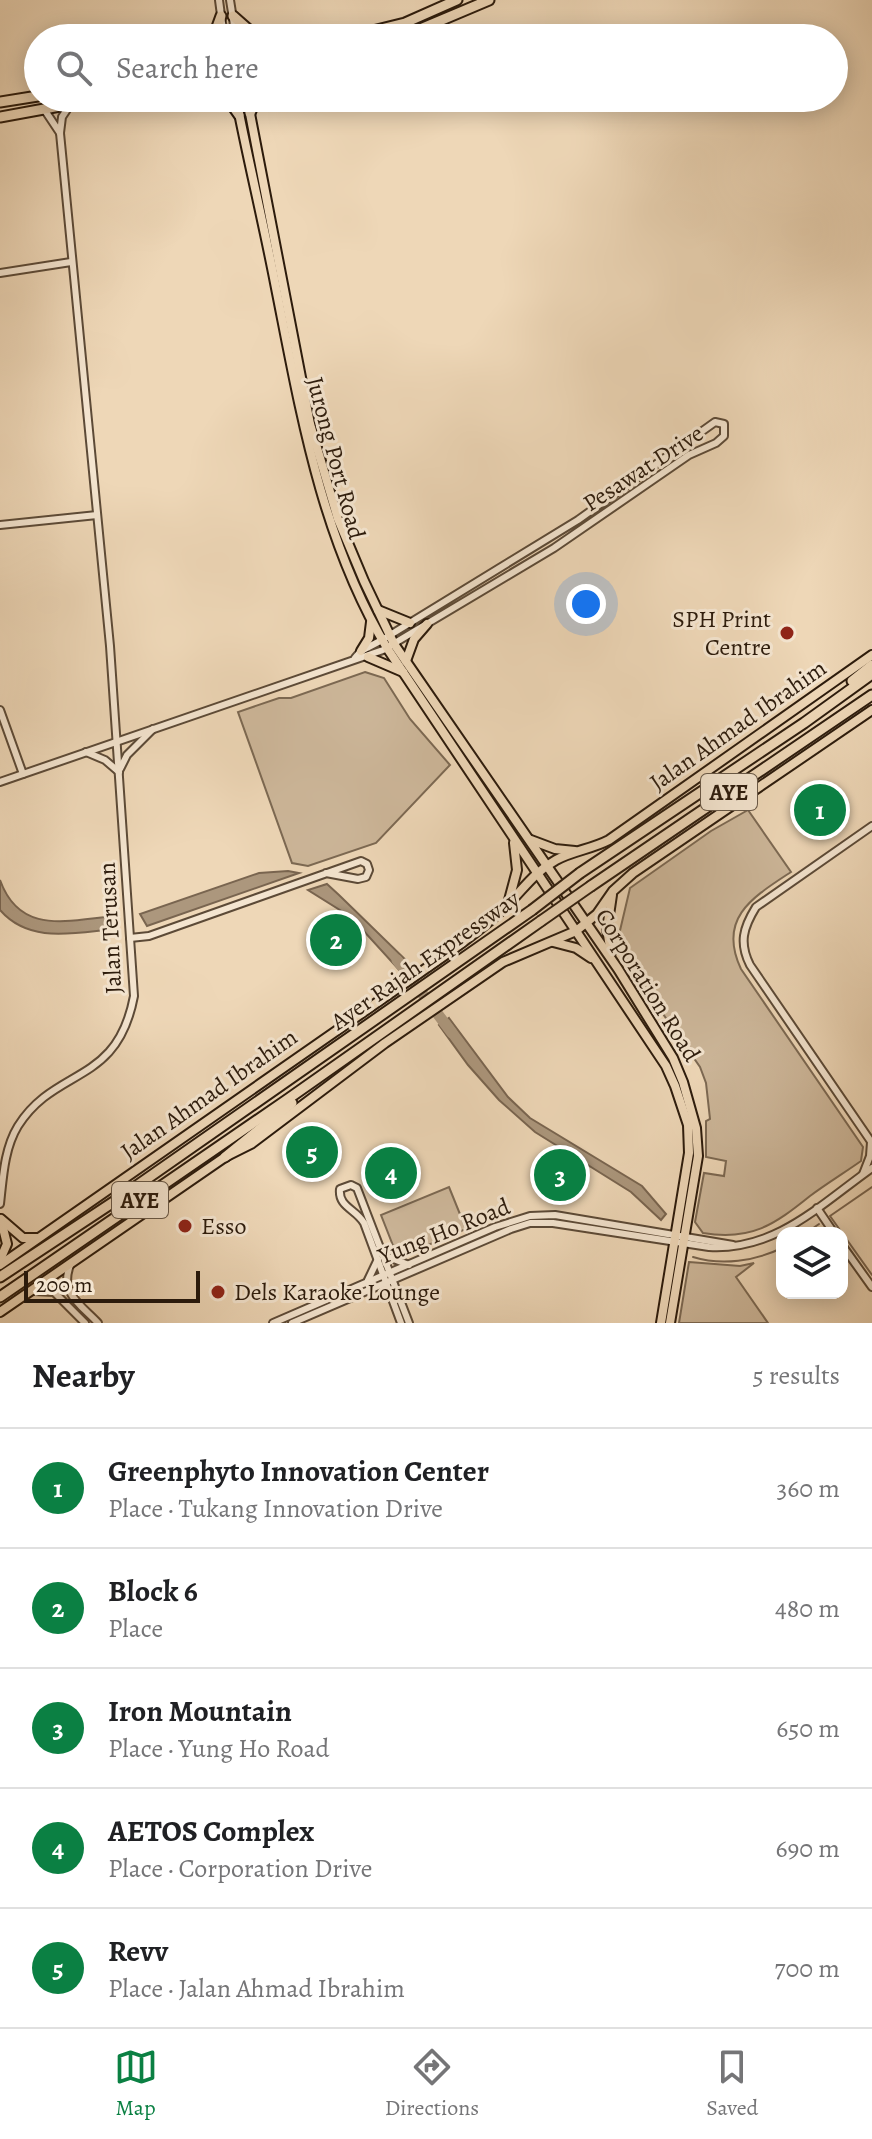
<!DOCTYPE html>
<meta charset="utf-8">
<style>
body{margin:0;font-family:Alegreya,serif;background:#f6f6f6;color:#202124}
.controls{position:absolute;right:24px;bottom:24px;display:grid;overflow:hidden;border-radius:16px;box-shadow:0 4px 20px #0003}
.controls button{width:72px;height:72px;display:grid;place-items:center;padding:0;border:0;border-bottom:2px solid #e0e0e0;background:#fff;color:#202124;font:40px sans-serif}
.scale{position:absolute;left:24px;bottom:20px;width:176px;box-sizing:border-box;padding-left:8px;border:4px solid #2c1b0c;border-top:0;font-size:22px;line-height:28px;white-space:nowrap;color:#2c1b0c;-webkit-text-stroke:6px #f4e5d0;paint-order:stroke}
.you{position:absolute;left:586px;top:604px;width:28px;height:28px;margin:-20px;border:6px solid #fff;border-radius:50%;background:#1a73e8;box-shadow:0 0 0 12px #1a73e833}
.badge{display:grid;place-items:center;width:52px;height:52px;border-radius:50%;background:#0b8043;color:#fff;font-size:26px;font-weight:700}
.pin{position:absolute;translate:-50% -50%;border:4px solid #fff;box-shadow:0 2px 8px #0006}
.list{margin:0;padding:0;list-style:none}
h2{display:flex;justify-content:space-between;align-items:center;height:104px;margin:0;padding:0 32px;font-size:34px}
h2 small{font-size:26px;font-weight:400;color:#757577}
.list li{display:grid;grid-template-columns:52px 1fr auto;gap:24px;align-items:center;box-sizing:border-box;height:120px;padding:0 32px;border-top:2px solid #e0e0e0}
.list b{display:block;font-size:30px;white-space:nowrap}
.list p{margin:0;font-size:26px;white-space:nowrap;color:#757577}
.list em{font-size:26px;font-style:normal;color:#757577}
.icon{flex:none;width:44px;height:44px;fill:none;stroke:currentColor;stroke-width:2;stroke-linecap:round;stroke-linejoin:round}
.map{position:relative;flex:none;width:872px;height:1323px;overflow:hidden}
.search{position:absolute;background:#fff;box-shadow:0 4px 20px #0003;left:24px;right:24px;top:24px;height:88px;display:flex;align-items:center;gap:20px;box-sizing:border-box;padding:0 28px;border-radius:44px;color:#757577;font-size:30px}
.sheet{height:704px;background:#fff}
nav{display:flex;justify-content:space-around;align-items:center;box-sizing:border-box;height:112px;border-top:2px solid #e0e0e0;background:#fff;font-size:22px;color:#757577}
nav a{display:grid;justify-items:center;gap:4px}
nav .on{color:#0b8043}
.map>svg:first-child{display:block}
.green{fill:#cdb79a;stroke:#7c6953;stroke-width:2}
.water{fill:#ac977d;stroke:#796550;stroke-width:2}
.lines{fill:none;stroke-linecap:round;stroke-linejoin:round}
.stream{stroke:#796550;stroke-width:2}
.river{stroke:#ac977d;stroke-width:11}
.minor-casing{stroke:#5c4a37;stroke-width:10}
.major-casing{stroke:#2c1b0c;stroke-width:12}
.highway-casing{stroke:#2c1b0c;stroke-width:13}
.minor{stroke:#f4e5d0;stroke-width:6}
.major{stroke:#eed7b7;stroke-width:8}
.highway{stroke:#eed7b7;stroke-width:9}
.highway-bridge-casing{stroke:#2c1b0c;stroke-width:13;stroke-linecap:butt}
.highway-bridge{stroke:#eed7b7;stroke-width:9}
.poi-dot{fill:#8f2418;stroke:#f4e5d0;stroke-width:3}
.labels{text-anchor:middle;stroke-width:6;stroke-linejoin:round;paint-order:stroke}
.shield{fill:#f4e5d0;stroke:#685847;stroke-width:2}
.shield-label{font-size:22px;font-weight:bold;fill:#2c1b0c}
.street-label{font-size:24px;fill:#2c1b0c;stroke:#f4e5d0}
.poi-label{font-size:24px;fill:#2c1b0c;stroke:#f4e5d0;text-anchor:start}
</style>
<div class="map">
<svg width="872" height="1323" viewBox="0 0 872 1323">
<rect width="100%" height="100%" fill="#eed7b7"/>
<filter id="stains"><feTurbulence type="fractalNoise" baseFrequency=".0025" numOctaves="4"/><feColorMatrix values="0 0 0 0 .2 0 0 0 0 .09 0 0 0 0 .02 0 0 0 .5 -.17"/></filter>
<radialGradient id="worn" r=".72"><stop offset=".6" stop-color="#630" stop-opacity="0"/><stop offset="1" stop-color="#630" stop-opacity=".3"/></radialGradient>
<g class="green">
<polygon points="365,672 384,678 410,719 450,765 376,843 308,866 292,863 238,712 279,698 291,698"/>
<path d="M748 810 791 872C753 897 717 918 741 969L863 1147 861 1161C844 1173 826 1184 810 1196 774 1225 751 1241 703 1233L695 1222 704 1173 724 1176 726 1161 706 1157V1121L710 1119 706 1083 700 1067 631 968 620 943 618 939 630 888 711 831Z"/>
<polygon points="449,1187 466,1229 407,1254 394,1248 381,1215"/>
<polygon points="689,1262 740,1266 754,1263 736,1277 768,1323 679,1323"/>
</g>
<g class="water">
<polygon points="288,871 299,873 147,926 140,914 259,873"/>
<path d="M0 880C20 936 68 920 116 916L117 929C77 932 30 945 0 910Z"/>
<polygon points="327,884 339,895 411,965 401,972 351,917 308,890"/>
<polygon points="449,1018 508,1097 530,1118 642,1186 666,1214 661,1220 631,1192 535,1132 499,1100 468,1065 439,1025"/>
</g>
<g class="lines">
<g class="stream">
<polyline points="872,1187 830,1216 872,1275"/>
<polyline points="806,1233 819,1224"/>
<path d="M693 1257C722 1266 755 1261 782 1248"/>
</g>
<polyline class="river" points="397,960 452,1033"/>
<defs>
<g id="minor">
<polyline points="219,0 224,38"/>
<polyline points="230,0 236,38"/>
<polyline points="44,109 60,133"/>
<polyline points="0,273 71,262"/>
<polyline points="0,525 97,515"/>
<polyline points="0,710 23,774"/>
<polyline points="86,752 105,760 119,772"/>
<polyline points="120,769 127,755 153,729"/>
<polyline points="0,782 383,650 554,548 689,455 716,443 724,436 724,424 715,422 578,520 382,640 361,651 355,658"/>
<path d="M872 826 756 907C743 928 739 943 750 965L872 1143"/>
<path d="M130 938 149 936C220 911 290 886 361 861L367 864 369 870 366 877 358 879 326 873"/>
<polyline points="863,1174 870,1156 871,1142"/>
<path d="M0 1204C3 1178 4 1149 18 1126 56 1066 117 1086 134 996L110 646 60 133 62 117 70 105"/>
<polyline points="817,1208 834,1233"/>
<polyline points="842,1245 872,1287"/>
<polyline points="383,1255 409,1265"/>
<path d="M71 1263C58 1292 80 1304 98 1323"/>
<polyline points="368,1280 378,1259"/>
<polyline points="34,1291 54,1292 85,1323"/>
<polyline points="273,1323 495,1227 530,1216 555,1215 733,1245"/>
<path d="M292 1323 511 1229 530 1223H553L709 1247C776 1251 821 1204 872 1168"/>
<path d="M401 1323 364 1223C356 1209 338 1207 340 1189L351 1185 357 1188 409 1323"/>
</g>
<g id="major">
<path d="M236 98C248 160 263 221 275 283 300 408 320 536 387 648L666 1066 675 1086 688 1125 689 1153 661 1323"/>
<polyline points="247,98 310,424 338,519 364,581 394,644 618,969 673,1058 683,1082 696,1128 698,1156 670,1323"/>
<polyline points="378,610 410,623"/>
<polyline points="361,651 369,638 371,622"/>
<polyline points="368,657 403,672"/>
<polyline points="406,661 414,639 427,624"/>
<polyline points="531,840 555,849 575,851"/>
<polyline points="509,900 517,870 514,843"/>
<polyline points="553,942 576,948 591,958"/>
<polyline points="611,953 607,929 612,895"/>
<polyline points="1,1219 23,1238 37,1238"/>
<polyline points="0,1260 7,1244 1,1220"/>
<path d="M0 1265 451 951C470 937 488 924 505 907 522 891 534 872 556 860 572 851 592 849 609 840L872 655"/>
<polyline points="0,1312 225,1157 251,1144 385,1043 503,962 576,931 597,914 613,891 633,873 872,710"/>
</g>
<g id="highway">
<polyline points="233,16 258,38"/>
<polyline points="213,38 221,16"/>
<polyline points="344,38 405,23 457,0"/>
<polyline points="399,38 489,0"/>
<polyline points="227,98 239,115"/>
<polyline points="0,102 38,96"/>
<polyline points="250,113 257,98"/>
<polyline points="0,117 104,98"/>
<polyline points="852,681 872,665"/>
<polyline points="580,873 804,723 872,674"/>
<polyline points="591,886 872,695"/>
<polyline points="225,1157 292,1103"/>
<polyline points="0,1277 115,1201 532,910"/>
<polyline points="0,1297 288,1099 541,921"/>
</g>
</defs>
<use href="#minor" class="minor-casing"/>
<use href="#major" class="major-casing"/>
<use href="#highway" class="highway-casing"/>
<use href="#minor" class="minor"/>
<use href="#major" class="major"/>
<use href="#highway" class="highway"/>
<defs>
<g id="highway-bridge">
<polyline points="532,910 580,873"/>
<polyline points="541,921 591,886"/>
</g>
</defs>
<use href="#highway-bridge" class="highway-bridge-casing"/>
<use href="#highway-bridge" class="highway-bridge"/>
</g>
<g class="poi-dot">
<circle cx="787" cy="633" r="8"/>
<circle cx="185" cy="1226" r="8"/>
<circle cx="218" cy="1292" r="8"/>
</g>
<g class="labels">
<g class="shield">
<rect x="701" y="774" width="56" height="36" rx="6"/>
<rect x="112" y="1182" width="56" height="36" rx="6"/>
</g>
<g class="shield-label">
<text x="729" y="800">AYE</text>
<text x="140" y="1208">AYE</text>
</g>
<g class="street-label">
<text transform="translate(336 458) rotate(75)" y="8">Jurong Port Road</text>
<text transform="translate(643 468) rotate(-33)" y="8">Pesawat Drive</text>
<text transform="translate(738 725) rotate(-35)" y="8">Jalan Ahmad Ibrahim</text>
<text transform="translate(110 928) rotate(-93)" y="8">Jalan Terusan</text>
<text transform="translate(425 960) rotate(-35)" y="8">Ayer Rajah Expressway</text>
<text transform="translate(648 985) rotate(58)" y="8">Corporation Road</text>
<text transform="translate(209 1094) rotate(-35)" y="8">Jalan Ahmad Ibrahim</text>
<text transform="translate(444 1231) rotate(-22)" y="8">Yung Ho Road</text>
</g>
<g class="poi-label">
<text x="771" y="627" text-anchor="end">SPH Print<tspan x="771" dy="28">Centre</tspan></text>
<text x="201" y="1234">Esso</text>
<text x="234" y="1300">Dels Karaoke Lounge</text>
</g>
</g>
<rect width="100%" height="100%" filter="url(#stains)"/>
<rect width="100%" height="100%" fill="url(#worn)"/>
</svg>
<div class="controls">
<button><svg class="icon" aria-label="layers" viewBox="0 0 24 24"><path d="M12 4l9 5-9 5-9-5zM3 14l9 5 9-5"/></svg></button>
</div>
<div class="scale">200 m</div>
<div class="you"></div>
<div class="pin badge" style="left:820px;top:810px">1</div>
<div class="pin badge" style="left:336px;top:940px">2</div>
<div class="pin badge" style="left:560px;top:1175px">3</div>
<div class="pin badge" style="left:391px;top:1173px">4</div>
<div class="pin badge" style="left:312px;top:1152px">5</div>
<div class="search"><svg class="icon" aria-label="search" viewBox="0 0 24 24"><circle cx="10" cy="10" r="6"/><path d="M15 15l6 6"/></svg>Search here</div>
</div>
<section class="sheet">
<h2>Nearby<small>5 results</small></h2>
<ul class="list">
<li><span class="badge">1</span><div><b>Greenphyto Innovation Center</b><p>Place · Tukang Innovation Drive</p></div><em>360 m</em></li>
<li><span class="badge">2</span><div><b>Block 6</b><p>Place</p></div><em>480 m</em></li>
<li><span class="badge">3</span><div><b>Iron Mountain</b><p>Place · Yung Ho Road</p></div><em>650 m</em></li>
<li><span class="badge">4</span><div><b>AETOS Complex</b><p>Place · Corporation Drive</p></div><em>690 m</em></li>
<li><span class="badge">5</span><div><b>Revv</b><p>Place · Jalan Ahmad Ibrahim</p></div><em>700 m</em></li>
</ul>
</section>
<nav>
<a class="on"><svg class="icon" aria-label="map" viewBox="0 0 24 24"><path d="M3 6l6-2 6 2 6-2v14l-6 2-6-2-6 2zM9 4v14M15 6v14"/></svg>Map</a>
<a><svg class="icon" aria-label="directions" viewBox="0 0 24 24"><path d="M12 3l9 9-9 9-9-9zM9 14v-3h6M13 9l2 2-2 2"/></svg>Directions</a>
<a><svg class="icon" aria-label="saved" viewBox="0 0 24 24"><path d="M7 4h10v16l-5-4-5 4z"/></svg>Saved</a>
</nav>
